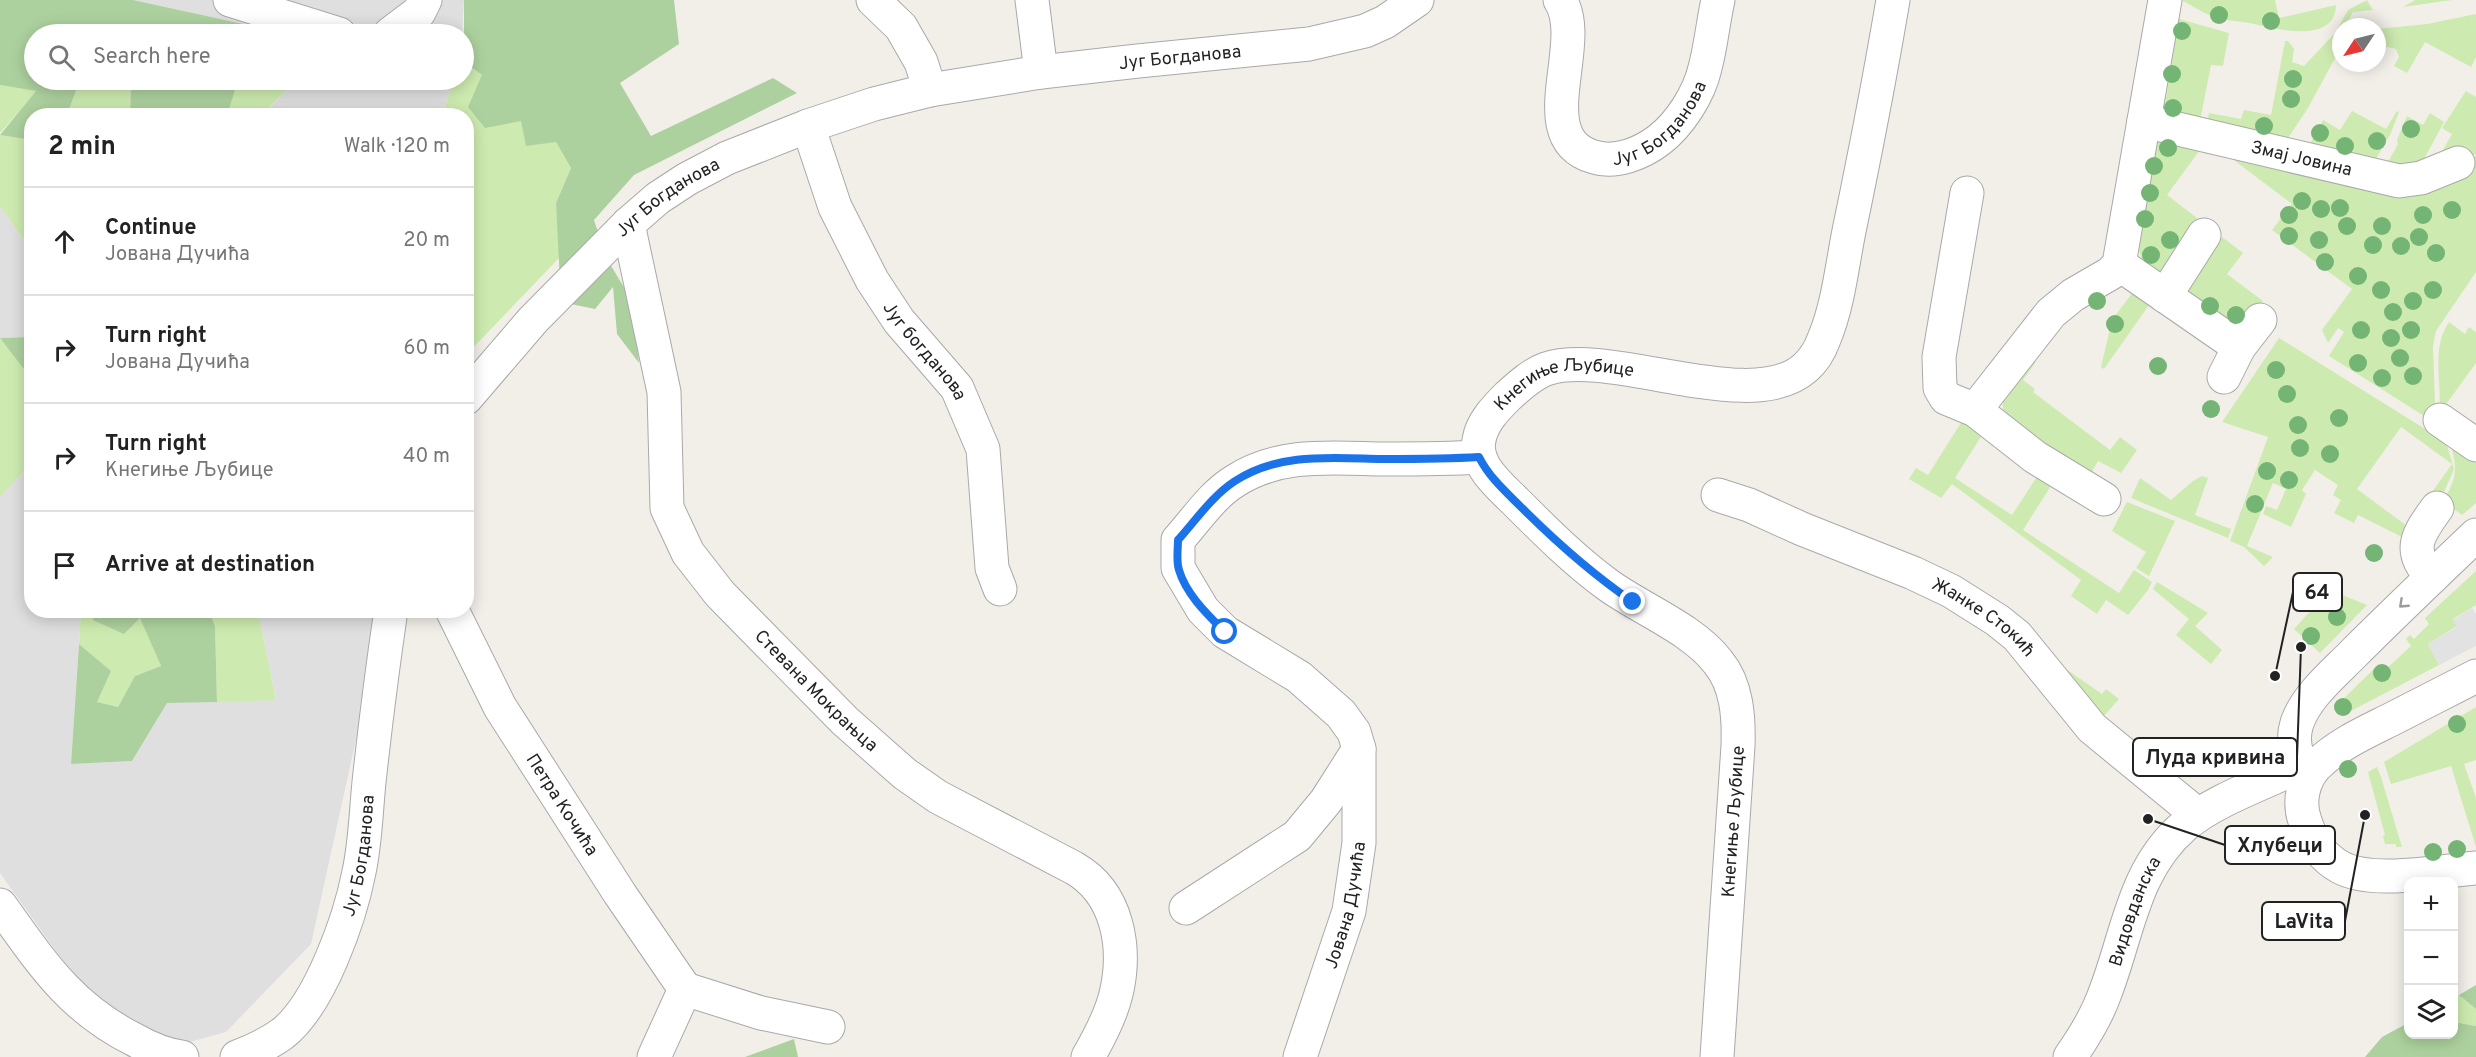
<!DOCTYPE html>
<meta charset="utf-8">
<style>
body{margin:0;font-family:Overpass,sans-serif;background:#f2f2f2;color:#222}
.controls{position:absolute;right:18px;bottom:18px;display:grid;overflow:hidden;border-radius:12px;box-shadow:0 3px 15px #0003}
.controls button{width:54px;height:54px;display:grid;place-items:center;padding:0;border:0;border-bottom:2px solid #e0e0e0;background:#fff;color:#222;font:30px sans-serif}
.compass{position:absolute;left:2332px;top:18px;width:54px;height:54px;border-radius:50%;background:#fff;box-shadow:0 3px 15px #0003;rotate:235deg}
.stop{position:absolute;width:18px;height:18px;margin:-14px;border:4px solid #1a73e8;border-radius:50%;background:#fff}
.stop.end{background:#1a73e8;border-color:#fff;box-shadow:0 2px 6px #0008}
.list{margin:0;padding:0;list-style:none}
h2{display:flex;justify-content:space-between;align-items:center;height:78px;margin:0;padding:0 24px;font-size:26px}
h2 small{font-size:20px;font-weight:400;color:#767676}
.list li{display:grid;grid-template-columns:39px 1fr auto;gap:18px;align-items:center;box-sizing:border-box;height:108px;padding:0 24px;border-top:2px solid #e0e0e0}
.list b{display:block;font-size:22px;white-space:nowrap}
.list p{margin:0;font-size:20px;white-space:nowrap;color:#767676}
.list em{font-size:20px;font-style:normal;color:#767676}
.icon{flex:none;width:33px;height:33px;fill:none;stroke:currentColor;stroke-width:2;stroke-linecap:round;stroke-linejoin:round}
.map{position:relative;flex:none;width:2476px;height:1057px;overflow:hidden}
.search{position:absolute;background:#fff;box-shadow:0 3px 15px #0003;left:24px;top:24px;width:450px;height:66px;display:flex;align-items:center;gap:15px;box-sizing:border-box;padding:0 21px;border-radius:33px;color:#767676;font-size:22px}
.panel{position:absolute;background:#fff;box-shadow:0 3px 15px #0003;left:24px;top:108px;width:450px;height:510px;border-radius:24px}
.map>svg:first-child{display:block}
.residential{fill:#e0dfdf}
.grass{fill:#cdebb0}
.forest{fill:#add19e}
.parking{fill:#e2e2e2}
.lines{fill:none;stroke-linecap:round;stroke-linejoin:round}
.minor-casing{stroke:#a9a9a9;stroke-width:35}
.minor{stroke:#fff;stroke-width:33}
.tree{fill:#74b475}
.oneway{stroke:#9c9c9c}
.route{stroke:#1a73e8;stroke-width:8}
.labels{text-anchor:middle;stroke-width:6;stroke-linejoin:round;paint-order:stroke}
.street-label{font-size:18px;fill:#222;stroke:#fff}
.leader{fill:none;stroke:#222;stroke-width:2}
.callout-dot{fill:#222;stroke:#fff;stroke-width:2}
.callout{fill:#fff;stroke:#222;stroke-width:2}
.callout-label{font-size:20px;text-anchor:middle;font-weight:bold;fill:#222}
</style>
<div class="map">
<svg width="2476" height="1057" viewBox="0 0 2476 1057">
<rect width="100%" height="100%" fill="#f2efe9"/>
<g class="residential">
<polygon points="133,0 464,0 462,34 290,34"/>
<polygon points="297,80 454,80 442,115 261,116"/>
<polygon points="0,206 23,239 31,244 31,337 0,338"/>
<polygon points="31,464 32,610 81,611 71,764 132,761 167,703 276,699 258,611 373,611 362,712 311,944 226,1032 171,1047 80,985 0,873 0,497"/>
</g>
<g class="grass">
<path d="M2181 0H2275L2279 18 2336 5C2335 46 2273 28 2249 23 2237 21 2221 20 2209 15 2199 11 2190 4 2181 0Z"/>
<polygon points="2367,0 2373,10 2353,12 2345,27 2341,27 2341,47 2308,108 2286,141 2206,128 2209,113 2241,119 2244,110 2271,115 2285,41 2288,41 2294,49 2292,62 2304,66 2335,33 2348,10"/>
<polygon points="2415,0 2452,0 2403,7"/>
<polygon points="2476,14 2476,57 2471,67 2425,42 2407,73 2394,66 2399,57 2396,49 2387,47 2379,56 2377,55 2377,29 2427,24"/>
<polygon points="2179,19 2229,33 2223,66 2211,65 2199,126 2166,110 2165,105"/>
<polygon points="464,62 482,75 521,121 556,142 571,168 556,203 560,257 467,354 466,116 442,116 454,80 464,80"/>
<polygon points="80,80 128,80 131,81 130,115 67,116"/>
<polygon points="238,80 297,80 261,115 227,115"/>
<polygon points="0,85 37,91 0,133"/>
<polygon points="2466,91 2476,97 2476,154 2458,162 2438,159 2452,134 2442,128"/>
<polygon points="2352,111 2386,129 2397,111 2399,112 2390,135 2374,162 2310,144 2323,120 2340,130"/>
<polygon points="2430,113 2444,122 2418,170 2388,162 2398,144 2397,140 2407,116 2423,125"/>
<polygon points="0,135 31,140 31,244 23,239 0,206"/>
<path d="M2157 140 2205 143 2167 195 2197 218 2161 272C2148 270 2140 261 2139 248Z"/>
<polygon points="2214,145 2389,189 2476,156 2476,272 2436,331 2433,346 2435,403 2432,421 2329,356 2344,332 2338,328 2328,343 2322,330 2352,289 2272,230 2292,204"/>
<polygon points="2222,237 2243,253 2227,274 2263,301 2239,333 2179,290"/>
<polygon points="2133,292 2149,305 2104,369 2101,367 2112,320"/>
<path d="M2449 322 2465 334 2469 327 2476 332V363L2439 414C2443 383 2430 350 2449 322Z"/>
<polygon points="0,338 23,367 32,364 31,464 0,497"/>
<polygon points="2279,338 2446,442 2454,469 2441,499 2432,492 2452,464 2401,427 2357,489 2407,526 2406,539 2358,515 2354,523 2334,513 2341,500 2333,495 2338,485 2315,470 2302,490 2306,494 2291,527 2263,514 2266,506 2277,510 2286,489 2273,483 2247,546 2273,557 2264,566 2244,547 2230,541 2268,437 2222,422"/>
<polygon points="2030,358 2036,362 2023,380 2035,389 2033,392 2110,450 2120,437 2137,450 2121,473 2098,461 2088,479 2003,414 2003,399"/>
<polygon points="1964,418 1978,425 1974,431 1982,435 1955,478 2012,515 2040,472 2054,481 2023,530 2119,593 2134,570 2152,582 2148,590 2128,615 2106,600 2097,614 2071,596 2081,580 1952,484 1941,498 1909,479 1916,468 1928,475"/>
<path d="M2451 446 2476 463V503L2462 515 2443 501C2456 480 2458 469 2451 446Z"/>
<polygon points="2202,476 2208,478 2195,515 2231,529 2228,538 2131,498 2140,478 2171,500 2193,481"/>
<polygon points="2127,502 2175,521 2149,576 2136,568 2146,552 2112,531"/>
<polygon points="2476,571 2476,605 2453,619 2457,626 2428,644 2439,665 2347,713 2339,711 2337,708 2341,701 2379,664 2385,670 2411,646 2406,639 2410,635 2414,639 2429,624 2425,618"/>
<polygon points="2302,579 2367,605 2320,653 2294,629 2314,607 2293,588"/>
<polygon points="2157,582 2208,613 2195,626 2222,650 2211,664 2176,635 2189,619 2153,589"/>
<polygon points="81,611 94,611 93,620 140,617 161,666 135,676 118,707 96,702 111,671 79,644"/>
<polygon points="209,611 258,611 276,700 217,702 215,626"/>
<polygon points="2047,656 2102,694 2106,689 2119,699 2102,718"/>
<polygon points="2476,707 2476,760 2464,764 2476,798 2476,847 2451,766 2391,784 2384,762"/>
<polygon points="2377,767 2381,777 2402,847 2396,847 2396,844 2385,844 2383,836 2385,835 2368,772"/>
<polygon points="2459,995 2476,1009 2476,1026 2454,1022 2454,997"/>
</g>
<g class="forest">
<polygon points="0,0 133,0 290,34 34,34 34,80 80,80 67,115 32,116 31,140 0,135 36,91 0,85"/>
<polygon points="464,0 674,0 679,44 620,83 651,136 773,78 797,93 634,175 594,220 607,259 631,299 639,363 617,334 613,287 595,309 561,302 556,203 571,168 556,142 526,146 521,121 485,128 468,107 482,75 464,62"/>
<polygon points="128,80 238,80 227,116 130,115 131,82"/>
<polygon points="31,337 31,364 23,368 0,338"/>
<polygon points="94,611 209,611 215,626 217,702 167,703 132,761 71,764 79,644 111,671 97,702 118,707 135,676 161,666 140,618 124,634 93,620"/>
<polygon points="2476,985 2476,1009 2459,995"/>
<polygon points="2408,1023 2408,1034 2454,1034 2454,1022 2476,1026 2476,1057 2365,1057 2382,1037"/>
<polygon points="794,1039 798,1057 745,1057"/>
</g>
<polygon class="parking" points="2472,608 2476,614 2476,646 2439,665 2428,644 2457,627 2453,620"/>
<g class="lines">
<defs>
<g id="minor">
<polyline points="230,0 339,34"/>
<polyline points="873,0 901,27 921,62 930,90"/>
<polyline points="1032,0 1041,72"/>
<path id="s1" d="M1560 0C1588 43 1528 138 1594 157 1616 164 1642 153 1659 140 1680 124 1699 94 1705 68 1711 46 1713 22 1718 0"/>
<polyline points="390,34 419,12 425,0"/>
<path id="s2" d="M2144 121 2399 181 2421 178 2458 163"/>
<path id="s3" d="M808 126 835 207 872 280 899 321 957 388 983 449 992 568 1000 589"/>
<polyline points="1967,193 1939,357 1940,388 1946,398 1975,410 2035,457 2104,499"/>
<path id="s4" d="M628 224 664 392 667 508 688 553 720 594 845 721 905 774 938 797 1074 868C1118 893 1127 948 1116 994 1111 1015 1099 1038 1088 1057"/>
<polyline points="2119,264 2239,347"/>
<polyline points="2165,296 2204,235"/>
<polyline points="2224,377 2239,347 2260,320"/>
<path id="s5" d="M466 398 533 320 628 224 658 198 687 179 727 158 808 126 874 104 930 90 1041 72 1138 61 1309 44 1365 31 1385 22 1417 0"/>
<polyline points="1975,410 2051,313 2073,295 2111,273 2119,264 2165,0"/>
<polyline points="2440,420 2476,445"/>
<path id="s6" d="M1718 495 1749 505 1802 529 1913 573 1951 591 1997 620 2017 636 2092 728 2198 815"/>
<path d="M2432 577C2406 551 2418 534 2437 508"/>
<path id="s7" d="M452 610 500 707 620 894 685 989 654 1057"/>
<path d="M2476 676C2447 691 2419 705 2390 720 2364 733 2337 745 2316 766 2303 780 2298 802 2305 821 2311 840 2322 857 2340 867 2372 885 2440 871 2476 868"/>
<path d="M2310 773C2296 760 2291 742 2297 723 2306 697 2332 675 2351 656 2392 615 2434 575 2476 535"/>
<path d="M0 905C41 962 70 1008 135 1040 149 1048 166 1055 182 1057"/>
<polyline points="1186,908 1297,836 1326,801 1359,749"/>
<polyline points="685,989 761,1013 828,1027"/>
<path id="s8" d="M237 1057C253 1051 268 1044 282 1034 320 1005 350 918 359 872 366 840 366 806 370 773 376 719 383 664 391 610"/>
<path id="s9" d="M1300 1057 1349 911 1359 843V749L1354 732 1341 714 1299 677 1225 632 1203 610 1178 568V540C1196 520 1212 495 1235 481 1280 452 1332 458 1382 459 1415 459 1447 459 1479 457"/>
<path id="s10" d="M1717 1057 1738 746C1739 717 1737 685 1718 662 1693 629 1641 609 1608 585 1575 561 1545 531 1516 502 1505 491 1493 481 1485 468 1480 459 1477 449 1479 440 1482 422 1496 408 1508 396 1518 387 1532 374 1546 369 1610 347 1751 416 1805 368 1813 361 1820 350 1824 339 1838 306 1842 266 1849 231 1865 154 1880 77 1893 0"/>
<path id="s11" d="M2070 1057C2084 1037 2097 1016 2105 993 2128 934 2133 870 2184 826 2212 801 2267 782 2302 765"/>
</g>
</defs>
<use href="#minor" class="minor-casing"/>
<use href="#minor" class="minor"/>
</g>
<g class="tree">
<circle cx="2219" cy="15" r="9"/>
<circle cx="2271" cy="21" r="9"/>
<circle cx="2182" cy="31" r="9"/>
<circle cx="2172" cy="74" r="9"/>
<circle cx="2293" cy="79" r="9"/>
<circle cx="2291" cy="99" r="9"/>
<circle cx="2173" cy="108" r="9"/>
<circle cx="2264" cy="126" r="9"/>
<circle cx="2411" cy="129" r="9"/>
<circle cx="2320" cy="133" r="9"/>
<circle cx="2377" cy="141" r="9"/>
<circle cx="2345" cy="146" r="9"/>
<circle cx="2168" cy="148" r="9"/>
<circle cx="2154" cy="166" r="9"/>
<circle cx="2150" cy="193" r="9"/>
<circle cx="2302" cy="201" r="9"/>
<circle cx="2340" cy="208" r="9"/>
<circle cx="2321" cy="209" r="9"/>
<circle cx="2452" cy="210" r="9"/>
<circle cx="2289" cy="215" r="9"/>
<circle cx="2423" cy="215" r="9"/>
<circle cx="2145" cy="219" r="9"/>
<circle cx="2347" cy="226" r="9"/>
<circle cx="2382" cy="226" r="9"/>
<circle cx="2289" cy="236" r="9"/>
<circle cx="2419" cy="237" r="9"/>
<circle cx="2170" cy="240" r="9"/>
<circle cx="2319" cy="240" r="9"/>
<circle cx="2373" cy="245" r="9"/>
<circle cx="2401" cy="246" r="9"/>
<circle cx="2436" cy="253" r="9"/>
<circle cx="2151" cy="255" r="9"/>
<circle cx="2325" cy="262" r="9"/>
<circle cx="2358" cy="276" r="9"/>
<circle cx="2381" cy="290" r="9"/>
<circle cx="2433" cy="290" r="9"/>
<circle cx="2097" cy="301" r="9"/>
<circle cx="2413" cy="301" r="9"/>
<circle cx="2210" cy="306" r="9"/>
<circle cx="2393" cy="312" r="9"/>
<circle cx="2236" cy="315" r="9"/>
<circle cx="2115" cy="324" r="9"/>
<circle cx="2361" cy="330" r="9"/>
<circle cx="2411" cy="330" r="9"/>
<circle cx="2391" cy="338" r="9"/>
<circle cx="2400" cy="358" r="9"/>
<circle cx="2358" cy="363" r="9"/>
<circle cx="2158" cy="366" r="9"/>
<circle cx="2276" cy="370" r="9"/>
<circle cx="2413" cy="376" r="9"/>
<circle cx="2382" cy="378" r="9"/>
<circle cx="2287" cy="394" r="9"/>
<circle cx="2211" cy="409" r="9"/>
<circle cx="2339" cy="418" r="9"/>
<circle cx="2298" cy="425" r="9"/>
<circle cx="2300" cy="448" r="9"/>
<circle cx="2330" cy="454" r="9"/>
<circle cx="2267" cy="471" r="9"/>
<circle cx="2289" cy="480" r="9"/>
<circle cx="2255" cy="504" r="9"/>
<circle cx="2374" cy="553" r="9"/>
<circle cx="2337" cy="617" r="9"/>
<circle cx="2311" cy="636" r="9"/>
<circle cx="2382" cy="673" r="9"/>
<circle cx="2343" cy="707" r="9"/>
<circle cx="2457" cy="724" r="9"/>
<circle cx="2348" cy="769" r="9"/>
<circle cx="2457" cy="849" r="9"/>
<circle cx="2433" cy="852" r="9"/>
</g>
<defs><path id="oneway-chevron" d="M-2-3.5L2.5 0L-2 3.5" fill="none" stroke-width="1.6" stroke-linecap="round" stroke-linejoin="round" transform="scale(1.5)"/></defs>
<use class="oneway" href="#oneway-chevron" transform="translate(2403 604) rotate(137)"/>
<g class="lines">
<path class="route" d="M1225 632C1207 614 1186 594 1179 570 1176 561 1178 549 1178 540 1196 520 1212 496 1235 481 1279 452 1332 458 1382 459 1415 459 1447 459 1479 457 1489 477 1505 491 1520 506 1555 541 1592 574 1633 602"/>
</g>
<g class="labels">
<g class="street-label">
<text dy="6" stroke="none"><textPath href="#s5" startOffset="824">Југ Богданова</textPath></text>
<text dy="6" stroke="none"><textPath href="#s1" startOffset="254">Југ Богданова</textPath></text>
<text dy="6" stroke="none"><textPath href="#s2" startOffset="162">Змај Јовина</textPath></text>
<text dy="6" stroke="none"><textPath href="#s5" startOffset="286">Југ Богданова</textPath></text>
<text dy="6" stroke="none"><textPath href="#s3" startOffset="256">Југ богданова</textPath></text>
<text dy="6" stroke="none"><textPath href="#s10" startOffset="848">Кнегиње Љубице</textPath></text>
<text dy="6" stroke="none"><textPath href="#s6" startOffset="294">Жанке Стокић</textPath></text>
<text dy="6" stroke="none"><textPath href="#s4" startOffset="526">Стевана Мокрањца</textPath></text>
<text dy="6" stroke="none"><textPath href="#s7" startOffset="224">Петра Кочића</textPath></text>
<text dy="6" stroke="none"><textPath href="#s10" startOffset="236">Кнегиње Љубице</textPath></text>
<text dy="6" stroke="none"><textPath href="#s8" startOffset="249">Југ Богданова</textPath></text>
<text dy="6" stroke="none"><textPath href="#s9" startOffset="159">Јована Дучића</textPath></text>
<text dy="6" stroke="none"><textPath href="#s11" startOffset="160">Видовданска</textPath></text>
</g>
</g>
<path class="leader" d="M2275 676L2293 592M2301 647L2297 757M2148 819L2225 845M2365 815L2345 921"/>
<g class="callout-dot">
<circle cx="2275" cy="676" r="6"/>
<circle cx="2301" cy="647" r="6"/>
<circle cx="2148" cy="819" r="6"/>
<circle cx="2365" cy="815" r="6"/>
</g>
<g class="callout">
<rect x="2293" y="573" width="49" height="38" rx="6"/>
<rect x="2133" y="738" width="164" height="38" rx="6"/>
<rect x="2225" y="826" width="110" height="38" rx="6"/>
<rect x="2262" y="902" width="83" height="38" rx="6"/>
</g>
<g class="callout-label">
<text x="2317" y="599">64</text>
<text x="2215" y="764">Луда кривина</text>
<text x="2280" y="852">Хлубеци</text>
<text x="2304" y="928">LaVita</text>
</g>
</svg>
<div class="controls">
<button>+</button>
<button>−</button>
<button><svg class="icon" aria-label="layers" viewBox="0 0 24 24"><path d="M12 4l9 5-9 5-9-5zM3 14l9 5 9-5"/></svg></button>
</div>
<svg class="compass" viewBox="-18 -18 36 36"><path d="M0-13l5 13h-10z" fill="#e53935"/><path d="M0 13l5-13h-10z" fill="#767676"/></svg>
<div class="stop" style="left:1225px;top:632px"></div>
<div class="stop end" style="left:1633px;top:602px"></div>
<div class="search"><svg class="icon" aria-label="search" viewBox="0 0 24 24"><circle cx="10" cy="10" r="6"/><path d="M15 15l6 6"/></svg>Search here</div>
<section class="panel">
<h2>2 min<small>Walk · 120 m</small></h2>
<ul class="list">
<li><svg class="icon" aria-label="ahead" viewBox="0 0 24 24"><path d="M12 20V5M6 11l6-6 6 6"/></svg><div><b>Continue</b><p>Јована Дучића</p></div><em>20 m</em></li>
<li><svg class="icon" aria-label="right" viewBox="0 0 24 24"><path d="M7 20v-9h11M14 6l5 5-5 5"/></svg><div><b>Turn right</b><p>Јована Дучића</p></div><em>60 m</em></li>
<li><svg class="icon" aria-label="right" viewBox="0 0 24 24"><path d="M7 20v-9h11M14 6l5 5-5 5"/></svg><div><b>Turn right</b><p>Кнегиње Љубице</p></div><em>40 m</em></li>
<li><svg class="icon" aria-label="arrive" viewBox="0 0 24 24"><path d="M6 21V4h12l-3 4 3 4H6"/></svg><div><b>Arrive at destination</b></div></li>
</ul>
</section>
</div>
